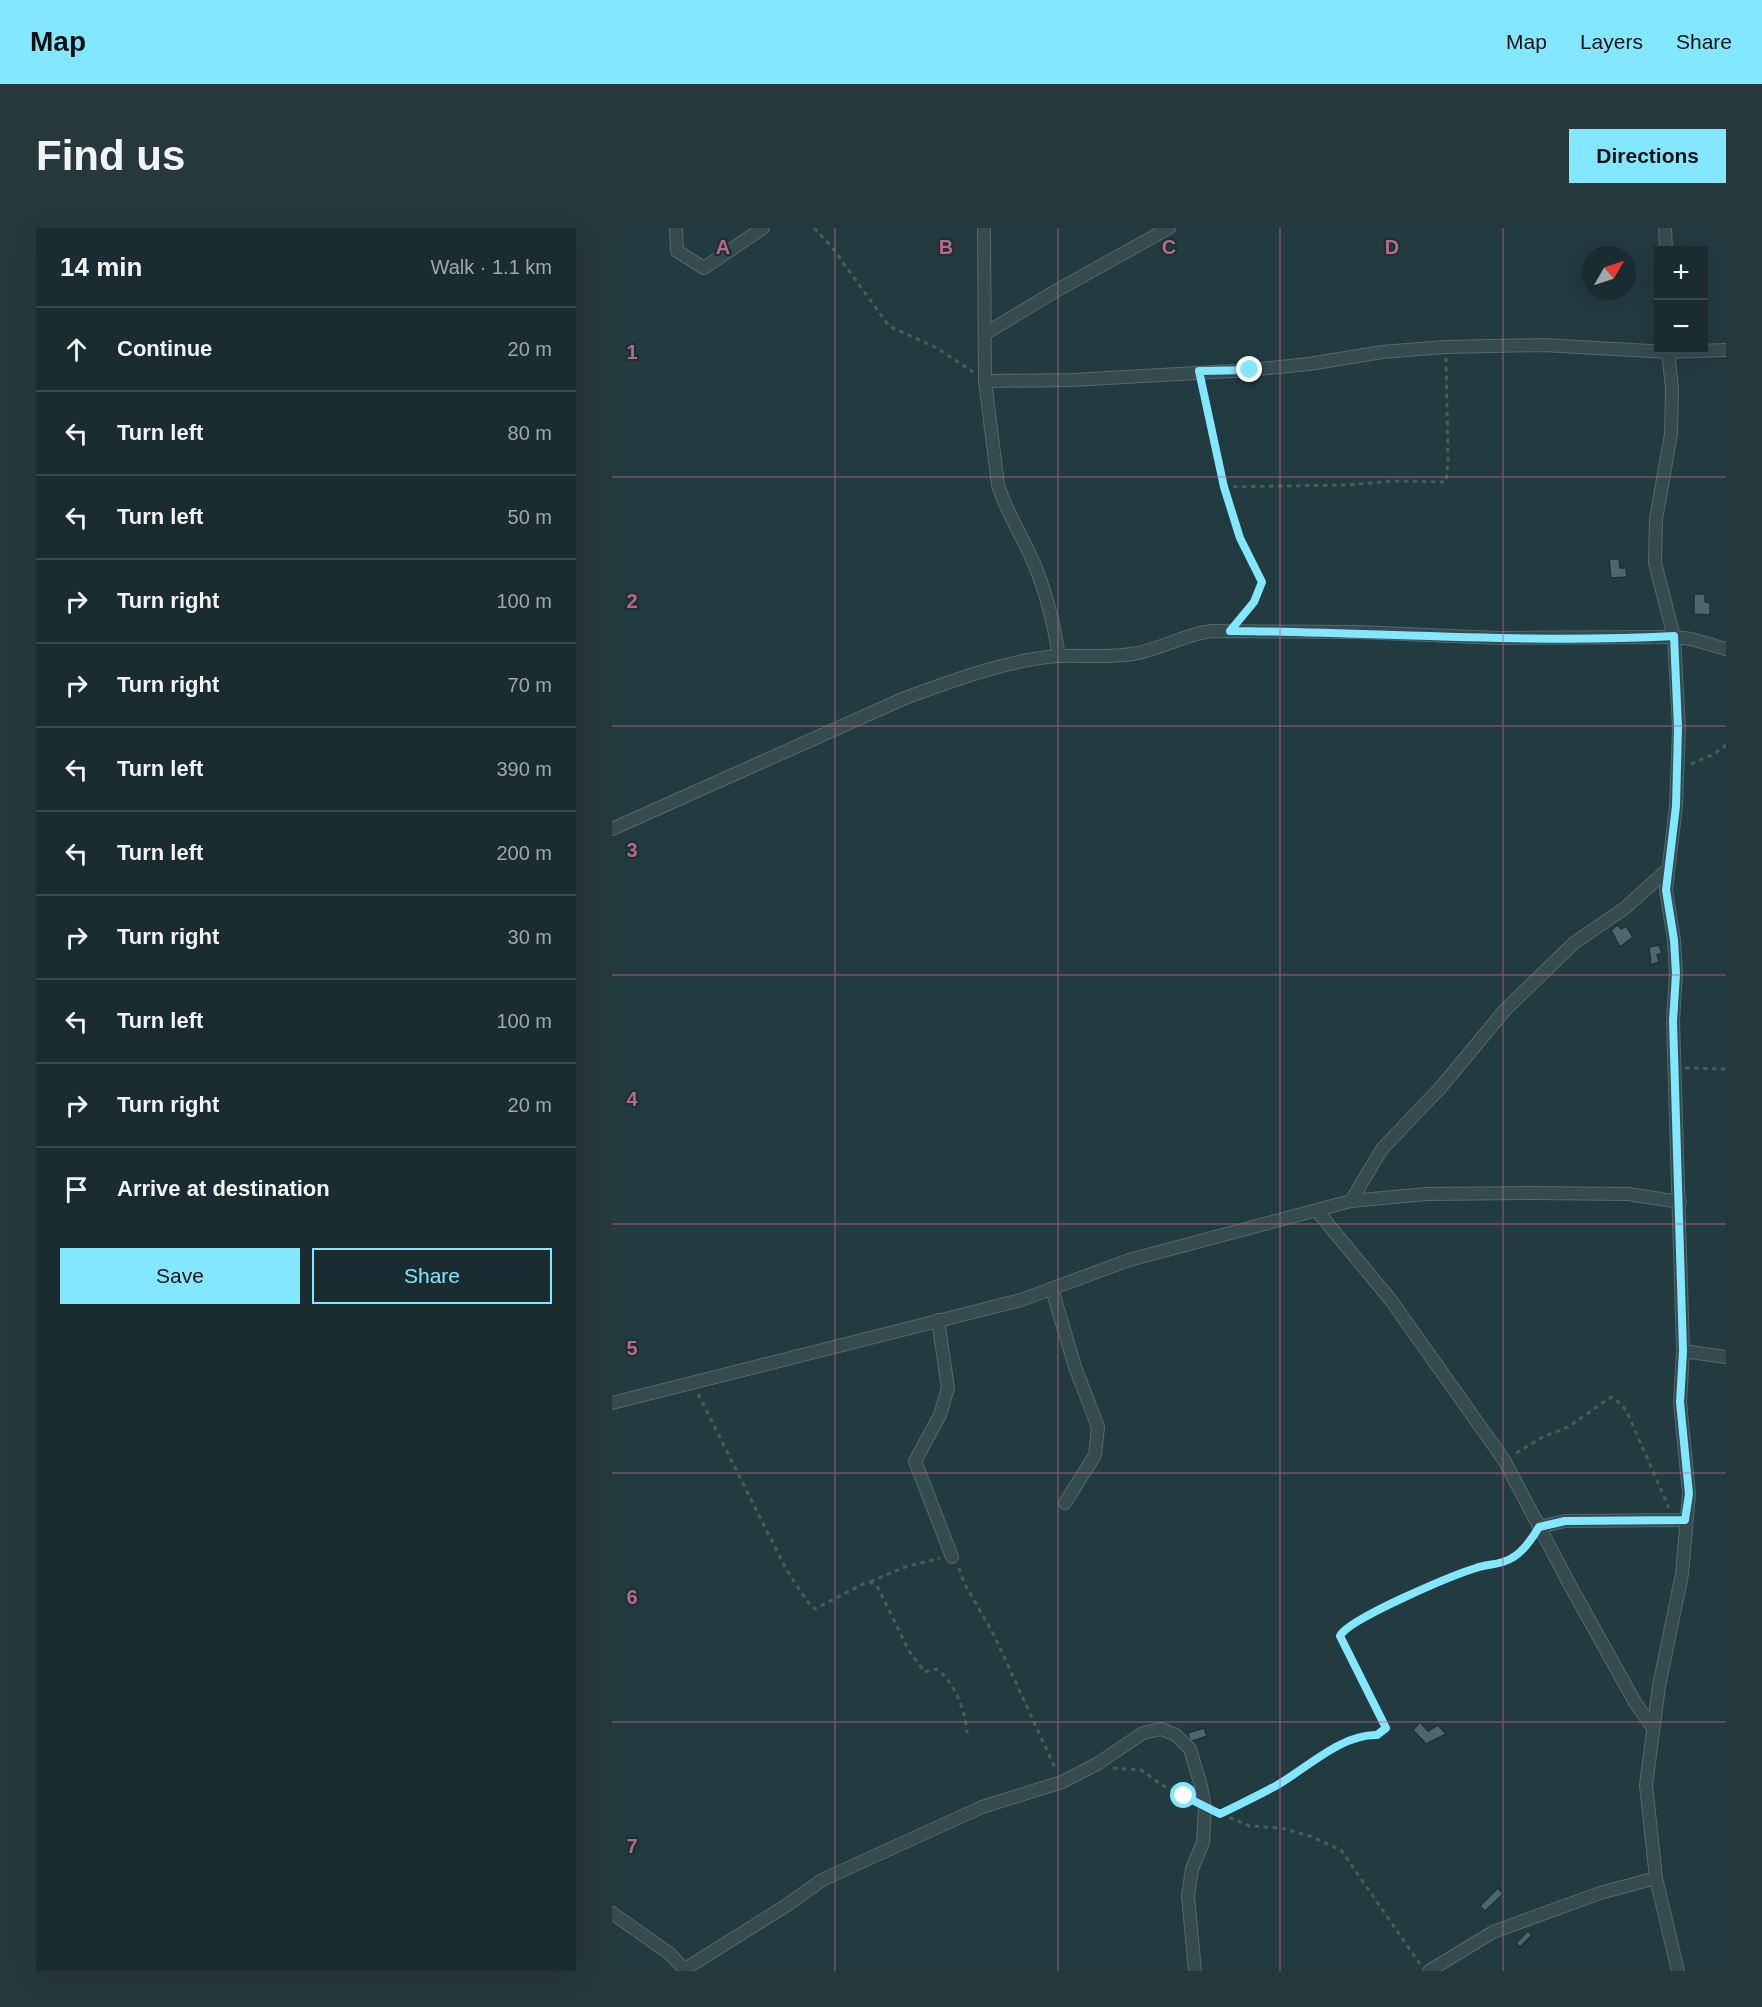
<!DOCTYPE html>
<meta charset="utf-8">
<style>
body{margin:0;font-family:Arial,sans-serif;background:#27383c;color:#f1f3f6}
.controls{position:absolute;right:18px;top:18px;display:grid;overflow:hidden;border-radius:0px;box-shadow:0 6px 24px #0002}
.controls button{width:54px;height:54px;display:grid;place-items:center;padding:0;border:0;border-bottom:2px solid #38484c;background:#1a2c30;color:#f1f3f6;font:30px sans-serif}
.compass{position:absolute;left:970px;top:18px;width:54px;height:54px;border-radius:50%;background:#1a2c30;box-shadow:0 6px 24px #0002;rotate:51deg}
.stop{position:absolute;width:18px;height:18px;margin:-14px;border:4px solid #82e7ff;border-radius:50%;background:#fff}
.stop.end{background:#82e7ff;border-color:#fff;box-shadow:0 2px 6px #0008}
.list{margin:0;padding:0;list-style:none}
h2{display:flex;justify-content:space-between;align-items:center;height:78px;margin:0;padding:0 24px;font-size:26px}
h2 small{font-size:20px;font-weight:400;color:#9fa7ab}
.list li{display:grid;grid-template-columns:39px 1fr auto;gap:18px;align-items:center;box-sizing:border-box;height:84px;padding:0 24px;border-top:2px solid #38484c}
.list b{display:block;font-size:22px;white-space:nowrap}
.list em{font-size:20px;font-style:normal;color:#9fa7ab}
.actions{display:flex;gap:12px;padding:18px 24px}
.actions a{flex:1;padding:14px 0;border:2px solid #82e7ff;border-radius:0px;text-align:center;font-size:21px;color:#82e7ff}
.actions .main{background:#82e7ff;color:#111}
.icon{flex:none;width:33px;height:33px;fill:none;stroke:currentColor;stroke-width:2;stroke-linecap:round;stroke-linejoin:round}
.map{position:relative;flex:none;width:1114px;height:1743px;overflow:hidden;border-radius:0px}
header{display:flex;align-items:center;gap:36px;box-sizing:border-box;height:84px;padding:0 30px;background:#82e7ff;color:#111}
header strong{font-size:28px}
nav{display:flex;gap:33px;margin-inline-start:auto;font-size:21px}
.intro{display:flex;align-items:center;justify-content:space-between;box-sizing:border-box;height:144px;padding:0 36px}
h1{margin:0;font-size:42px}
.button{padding:15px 27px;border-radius:0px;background:#82e7ff;color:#111;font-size:21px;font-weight:700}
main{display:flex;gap:36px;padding:0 36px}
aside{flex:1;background:#1a2c30;border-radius:0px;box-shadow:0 6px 24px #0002}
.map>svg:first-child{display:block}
.building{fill:#4c686d;stroke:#1d3236;stroke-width:1.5}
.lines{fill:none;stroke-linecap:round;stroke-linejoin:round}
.minor-casing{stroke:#54696d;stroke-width:14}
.path{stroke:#446056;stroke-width:3;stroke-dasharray:4.5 4.5;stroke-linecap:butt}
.minor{stroke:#364b4f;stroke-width:12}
.route{stroke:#82e7ff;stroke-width:8}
.grid{fill:none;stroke:#bb668d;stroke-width:1.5;stroke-opacity:0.55}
.grid-label{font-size:20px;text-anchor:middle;font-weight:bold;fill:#bb668d;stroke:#1b3034;stroke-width:4.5;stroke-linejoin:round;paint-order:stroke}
</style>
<header>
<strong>Map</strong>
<nav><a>Map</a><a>Layers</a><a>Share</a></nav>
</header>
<div class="intro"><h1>Find us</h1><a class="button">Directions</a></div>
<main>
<aside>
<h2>14 min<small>Walk · 1.1 km</small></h2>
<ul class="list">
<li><svg class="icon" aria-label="ahead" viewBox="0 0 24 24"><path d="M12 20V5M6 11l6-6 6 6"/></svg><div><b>Continue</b></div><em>20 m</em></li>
<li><svg class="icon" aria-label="left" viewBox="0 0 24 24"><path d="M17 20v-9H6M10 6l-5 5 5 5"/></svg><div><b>Turn left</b></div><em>80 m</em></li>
<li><svg class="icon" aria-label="left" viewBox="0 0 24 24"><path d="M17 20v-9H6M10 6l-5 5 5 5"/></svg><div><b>Turn left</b></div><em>50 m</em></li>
<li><svg class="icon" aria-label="right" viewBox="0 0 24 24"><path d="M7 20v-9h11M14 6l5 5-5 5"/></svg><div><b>Turn right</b></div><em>100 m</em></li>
<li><svg class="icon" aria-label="right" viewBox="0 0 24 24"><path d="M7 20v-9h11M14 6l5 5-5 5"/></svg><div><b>Turn right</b></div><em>70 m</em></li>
<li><svg class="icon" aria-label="left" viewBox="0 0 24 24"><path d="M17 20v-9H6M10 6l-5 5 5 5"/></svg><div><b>Turn left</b></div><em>390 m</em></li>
<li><svg class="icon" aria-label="left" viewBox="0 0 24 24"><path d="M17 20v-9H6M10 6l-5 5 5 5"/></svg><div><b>Turn left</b></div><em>200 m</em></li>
<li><svg class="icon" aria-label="right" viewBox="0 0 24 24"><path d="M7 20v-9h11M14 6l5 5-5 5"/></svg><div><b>Turn right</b></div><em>30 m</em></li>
<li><svg class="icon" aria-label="left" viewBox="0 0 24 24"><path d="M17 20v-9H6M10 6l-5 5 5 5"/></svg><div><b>Turn left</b></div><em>100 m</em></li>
<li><svg class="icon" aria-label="right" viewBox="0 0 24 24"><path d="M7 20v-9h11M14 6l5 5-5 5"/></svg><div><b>Turn right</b></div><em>20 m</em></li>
<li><svg class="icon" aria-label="arrive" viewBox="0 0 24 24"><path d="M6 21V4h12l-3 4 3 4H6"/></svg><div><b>Arrive at destination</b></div></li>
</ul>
<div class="actions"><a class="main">Save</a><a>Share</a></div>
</aside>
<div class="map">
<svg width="1114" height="1743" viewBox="0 0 1114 1743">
<rect width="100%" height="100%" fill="#223b40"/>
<g class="building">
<polygon points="997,331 1007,331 1008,340 1014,340 1015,349 999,350"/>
<polygon points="1082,366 1093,366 1093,374 1098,375 1098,387 1082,386"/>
<polygon points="1006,697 1009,701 1014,698 1021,709 1008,719 999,702"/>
<polygon points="1047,717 1050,725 1045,727 1047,734 1039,737 1037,719"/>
<polygon points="808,1494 816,1503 826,1497 834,1506 814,1516 801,1502"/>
<polygon points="592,1500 595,1508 578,1514 576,1505"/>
<polygon points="886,1660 891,1666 873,1683 868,1678"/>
<polygon points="916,1703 920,1707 908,1719 904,1715"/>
</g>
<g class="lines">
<defs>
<g id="minor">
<polyline points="64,0 65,23 92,40 151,0"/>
<path d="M372 0 373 153 386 257C395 286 412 311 423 338 435 367 442 397 447 428"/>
<polyline points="1053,0 1054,22"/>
<polyline points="374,105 442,64 557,0"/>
<polyline points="1056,122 1060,161 1059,206 1044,291 1043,335 1062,409 1067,500 1064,578 1054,662 1062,712 1064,746 1061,793 1071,1123 1068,1174 1077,1266 1070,1346 1047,1458 1034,1557 1044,1650 1066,1743"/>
<polyline points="373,153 460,152 638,142 697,136 770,124 833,119 931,117 1056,124 1114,122"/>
<path d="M0 601 293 470C339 453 398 431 447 428 472 427 495 430 520 426 547 422 571 407 599 403L746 404 886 410 1062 409 1079 411 1114 421"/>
<polyline points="739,973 770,921 829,859 893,782 962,715 1013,680 1054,643"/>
<polyline points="705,983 778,1071 892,1232 959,1359 1024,1476 1040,1499"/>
<polyline points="440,1061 463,1139 486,1199 483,1227 453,1275"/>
<polyline points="326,1092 336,1160 328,1187 303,1233 340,1329"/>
<polyline points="1071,1123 1114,1129"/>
<polyline points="0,1175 409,1072 517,1032 739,973 814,966 924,965 1016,966 1068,974"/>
<polyline points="927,1299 953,1293 1073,1292"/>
<polyline points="0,1685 58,1726 74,1743"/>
<polyline points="73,1741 175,1677 210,1652 370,1579 450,1554 485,1536 531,1505 549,1501 564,1507 578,1521 589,1558 593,1580 591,1614 580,1641 576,1668 583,1743"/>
<polyline points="817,1743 881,1704 988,1665 1044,1650"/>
</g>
</defs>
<use href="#minor" class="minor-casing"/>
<g class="path">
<polyline points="202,0 219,18 277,98 325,120 361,144"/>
<polyline points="590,157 612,259 628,310 650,354 642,374 628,391"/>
<polyline points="612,259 735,257 781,253 834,254 836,232 834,130"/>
<polyline points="1079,536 1102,526 1114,517"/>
<polyline points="1073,840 1114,841"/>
<path d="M86 1166 174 1341 195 1373 203 1381 253 1355 258 1354 265 1358 297 1423 313 1444 324 1441C342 1452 354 1484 355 1505"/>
<polyline points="904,1225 931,1209 956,1199 999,1169 1009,1176 1015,1184 1057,1280"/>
<polyline points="347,1340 352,1355 382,1407 444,1542"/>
<polyline points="258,1354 293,1339 328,1330"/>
<polyline points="501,1540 529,1542 550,1557 579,1572"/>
<path d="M608 1586C628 1576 648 1567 667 1556 696 1539 730 1506 765 1507L774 1499 733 1420 728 1408 731 1402 799 1365 865 1339 898 1331 920 1311"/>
<polyline points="609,1586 638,1598 669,1600 698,1608 729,1622 808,1736"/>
</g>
<use href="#minor" class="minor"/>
</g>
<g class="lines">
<path class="route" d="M572 1568 608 1586C628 1576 648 1567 667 1556 696 1539 730 1506 765 1507L774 1500 728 1408C736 1391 841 1347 864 1340 875 1336 889 1337 900 1330 912 1323 920 1311 927 1299L953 1293 1073 1292 1077 1266 1068 1174 1071 1123 1061 793 1064 746 1062 712 1054 662 1064 578 1066 500 1062 408C914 416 766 404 618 403L642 374 650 354 628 310 612 259 587 143 638 142"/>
</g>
<path class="grid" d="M223 0V1743M446 0V1743M668 0V1743M891 0V1743M0 249H1114M0 498H1114M0 747H1114M0 996H1114M0 1245H1114M0 1494H1114"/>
<g class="grid-label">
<text x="111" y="26">A</text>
<text x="334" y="26">B</text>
<text x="557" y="26">C</text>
<text x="780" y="26">D</text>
<text x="20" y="131">1</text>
<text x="20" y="380">2</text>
<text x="20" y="629">3</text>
<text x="20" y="878">4</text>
<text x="20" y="1127">5</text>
<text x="20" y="1376">6</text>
<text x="20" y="1625">7</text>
</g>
</svg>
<div class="controls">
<button>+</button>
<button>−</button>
</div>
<svg class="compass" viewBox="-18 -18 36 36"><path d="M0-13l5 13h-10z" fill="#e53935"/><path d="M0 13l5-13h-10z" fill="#9fa7ab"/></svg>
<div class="stop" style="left:572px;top:1568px"></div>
<div class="stop end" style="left:638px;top:142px"></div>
</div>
</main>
